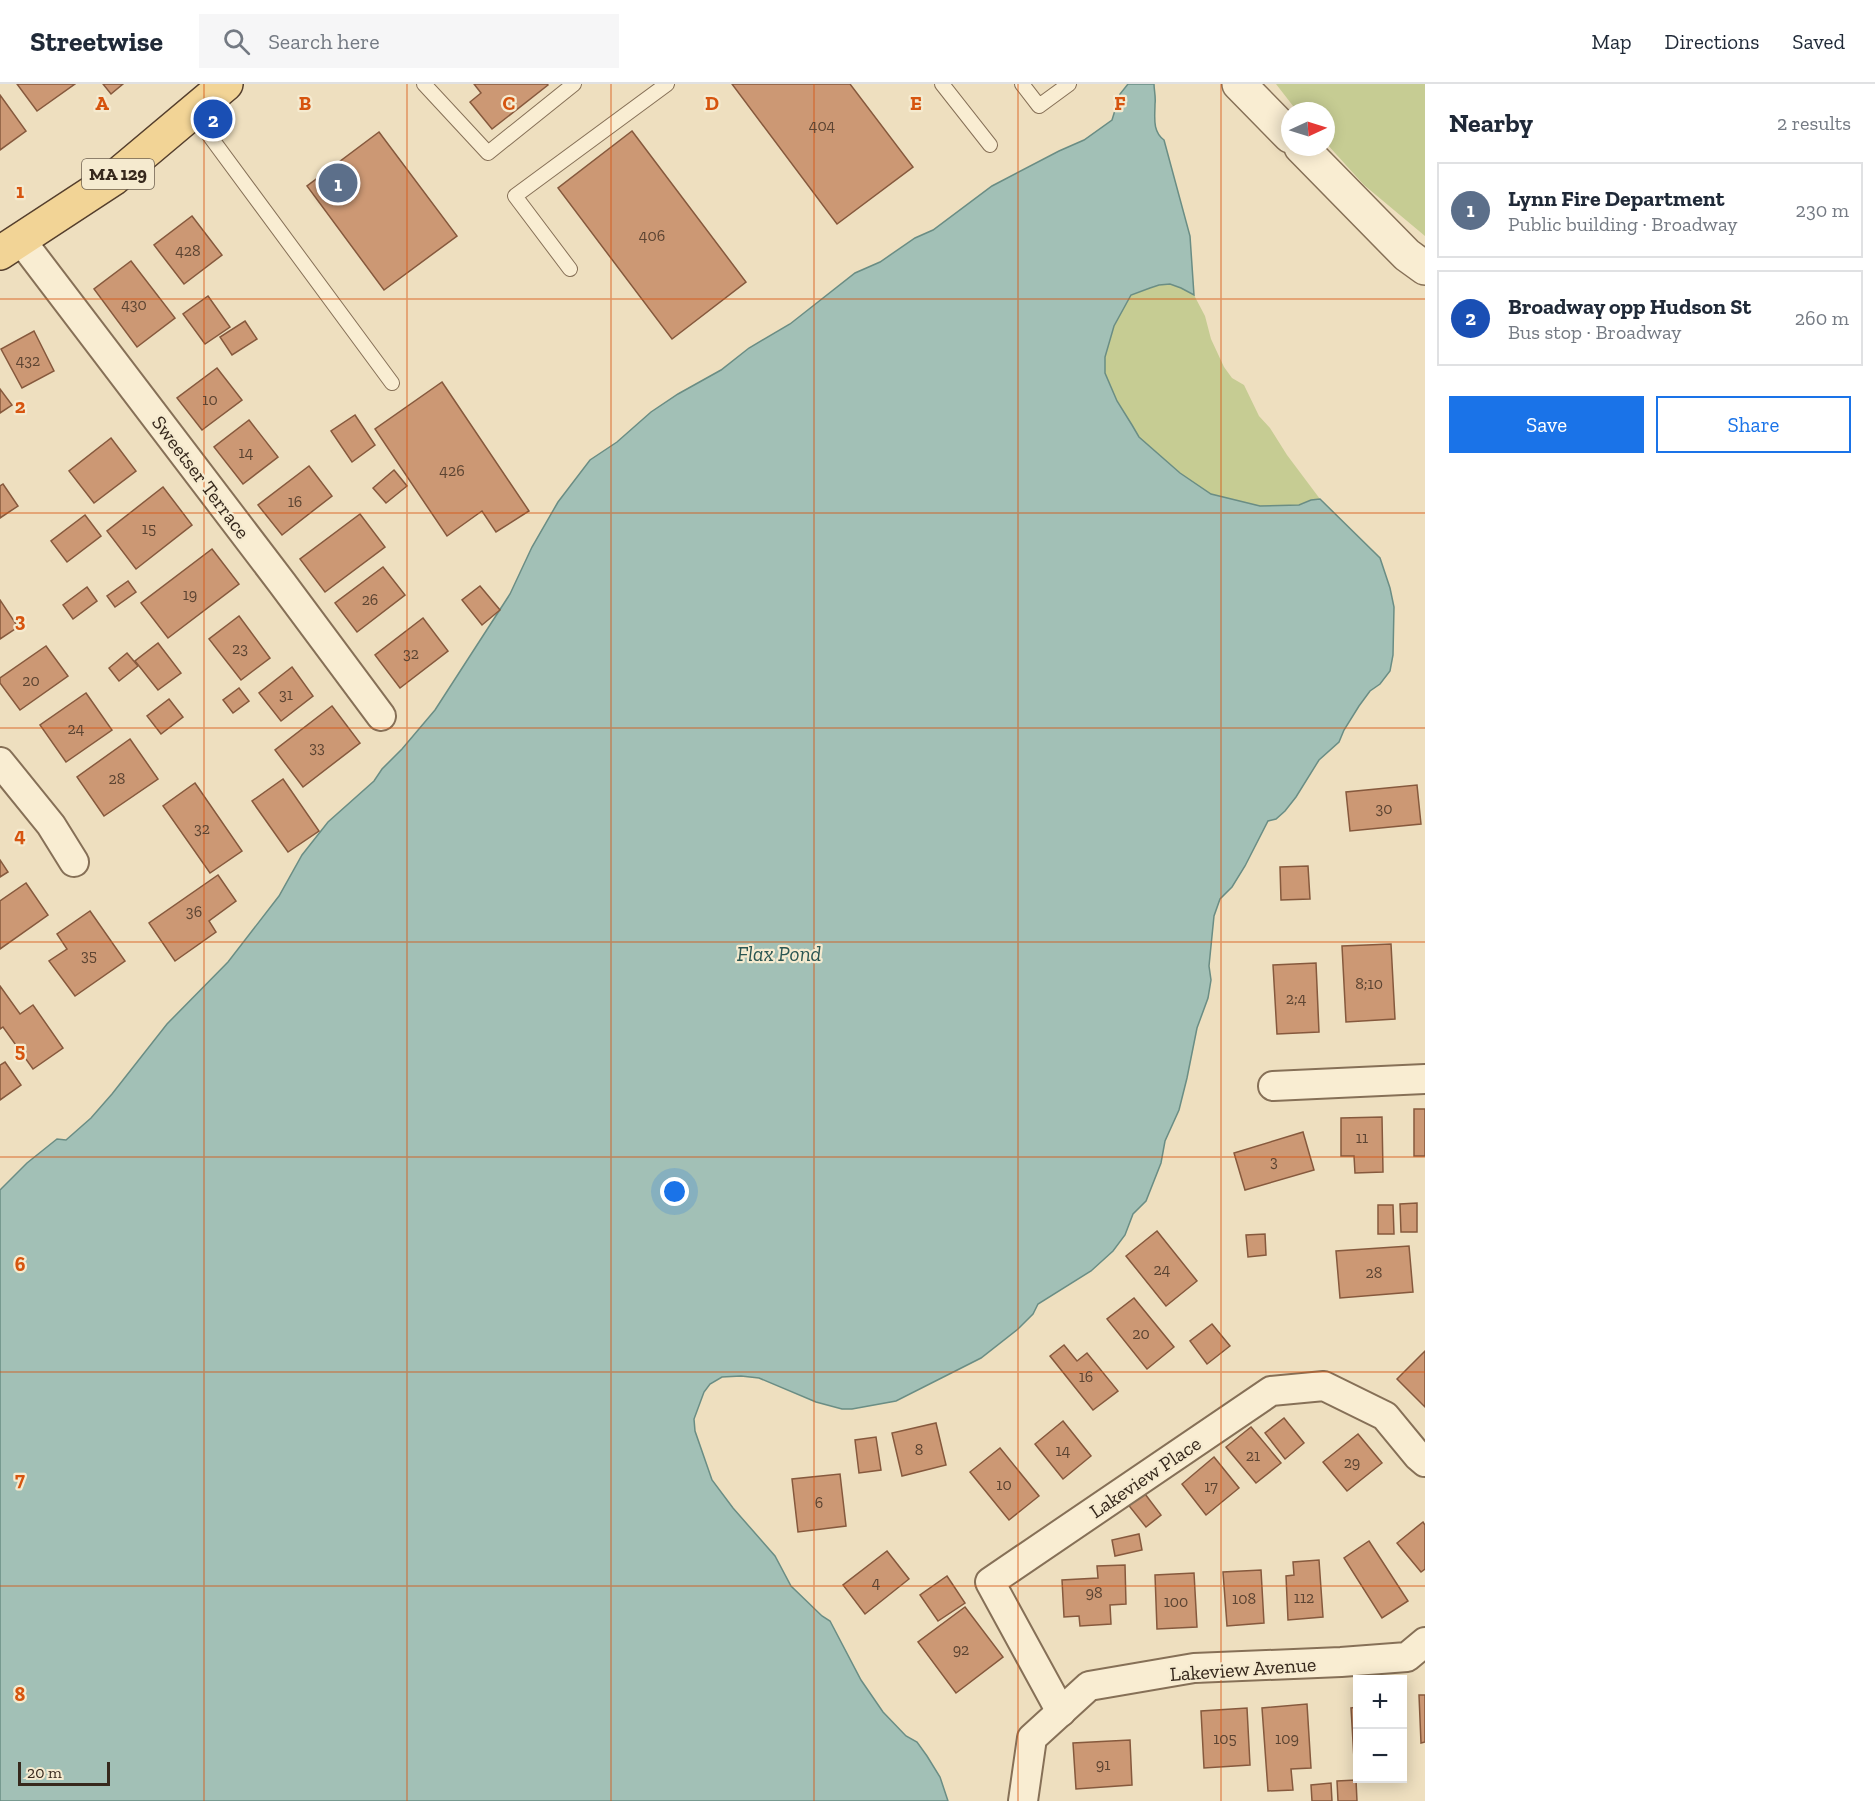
<!DOCTYPE html>
<meta charset="utf-8">
<style>
body{margin:0;font-family:"Zilla Slab",serif;background:#f6f6f7;color:#1f2937}
.controls{position:absolute;right:18px;bottom:18px;display:grid;overflow:hidden;border-radius:0px;box-shadow:0 3px 15px #0003}
.controls button{width:54px;height:54px;display:grid;place-items:center;padding:0;border:0;border-bottom:2px solid #e0e1e3;background:#fff;color:#1f2937;font:30px sans-serif}
.compass{position:absolute;left:1281px;top:18px;width:54px;height:54px;border-radius:50%;background:#fff;box-shadow:0 3px 15px #0003;rotate:86deg}
.scale{position:absolute;left:18px;bottom:15px;width:92px;box-sizing:border-box;padding-left:6px;border:3px solid #36281c;border-top:0;font-size:16px;line-height:21px;white-space:nowrap;color:#36281c;-webkit-text-stroke:4px #f5eacf;paint-order:stroke}
.you{position:absolute;left:675px;top:1108px;width:21px;height:21px;margin:-15px;border:4px solid #fff;border-radius:50%;background:#1a73e8;box-shadow:0 0 0 9px #1a73e833}
.badge{display:grid;place-items:center;width:39px;height:39px;border-radius:50%;background:#1a73e8;color:#fff;font-size:20px;font-weight:700}
.pin{position:absolute;translate:-50% -50%;border:3px solid #fff;box-shadow:0 2px 6px #0006}
.list{margin:0;padding:0;list-style:none}
h2{display:flex;justify-content:space-between;align-items:center;height:78px;margin:0;padding:0 24px;font-size:26px}
h2 small{font-size:20px;font-weight:400;color:#747a83}
.list li{display:grid;grid-template-columns:39px 1fr auto;gap:18px;align-items:center;box-sizing:border-box;height:96px;margin:0 12px 12px;padding:0 12px;border:2px solid #e0e1e3;border-radius:0px}
.list b{display:block;font-size:22px;white-space:nowrap}
.list p{margin:0;font-size:20px;white-space:nowrap;color:#747a83}
.list em{font-size:20px;font-style:normal;color:#747a83}
.actions{display:flex;gap:12px;padding:18px 24px}
.actions a{flex:1;padding:14px 0;border:2px solid #1a73e8;border-radius:0px;text-align:center;font-size:21px;color:#1a73e8}
.actions .main{background:#1a73e8;color:#fff}
.icon{flex:none;width:33px;height:33px;fill:none;stroke:currentColor;stroke-width:2;stroke-linecap:round;stroke-linejoin:round}
.map{position:relative;flex:none;width:1425px;height:1717px;overflow:hidden}
header{display:flex;align-items:center;gap:36px;box-sizing:border-box;height:84px;padding:0 30px;background:#fff;border-bottom:2px solid #e0e1e3}
header strong{font-size:28px}
nav{display:flex;gap:33px;margin-inline-start:auto;font-size:21px}
.search{width:420px;height:54px;background:#f6f6f7;display:flex;align-items:center;gap:15px;box-sizing:border-box;padding:0 21px;border-radius:0px;color:#747a83;font-size:22px}
main{display:flex}
aside{flex:1;background:#fff}
.map>svg:first-child{display:block}
.green{fill:#c6cc93}
.water{fill:#a2c0b6;stroke:#6a8d84;stroke-width:1.5}
.building{fill:#cc9874;stroke:#86593d;stroke-width:1.5}
.lines{fill:none;stroke-linecap:round;stroke-linejoin:round}
.service-casing{stroke:#867057;stroke-width:16}
.minor-casing{stroke:#867057;stroke-width:32}
.tertiary-casing{stroke:#867057;stroke-width:36}
.primary-casing{stroke:#543e2c;stroke-width:36}
.service{stroke:#f9edd2;stroke-width:14}
.minor{stroke:#f9edd2;stroke-width:28}
.tertiary{stroke:#f9edd2;stroke-width:33}
.primary{stroke:#f2d496;stroke-width:33}
.grid{fill:none;stroke:#d6540e;stroke-width:1.5;stroke-opacity:0.55}
.labels{text-anchor:middle;stroke-width:4.5;stroke-linejoin:round;paint-order:stroke}
.number-label{font-size:16px;fill:#5c4432}
.shield{fill:#f5eacf;stroke:#6f6252;stroke-width:1.5}
.shield-label{font-size:18px;font-weight:bold;fill:#36281c}
.street-label{font-size:20px;fill:#36281c;stroke:#f5eacf}
.water-label{font-size:21px;font-style:italic;fill:#2b5652;stroke:#f5eacf}
.grid-label{font-size:20px;text-anchor:middle;font-weight:bold;fill:#d6540e;stroke:#f5eacf;stroke-width:4.5;stroke-linejoin:round;paint-order:stroke}
</style>
<header>
<strong>Streetwise</strong>
<div class="search"><svg class="icon" aria-label="search" viewBox="0 0 24 24"><circle cx="10" cy="10" r="6"/><path d="M15 15l6 6"/></svg>Search here</div>
<nav><a>Map</a><a>Directions</a><a>Saved</a></nav>
</header>
<main>
<div class="map">
<svg width="1425" height="1717" viewBox="0 0 1425 1717">
<rect width="100%" height="100%" fill="#eedfbf"/>
<g class="green">
<polygon points="1276,0 1425,0 1425,152 1364,101 1326,59 1326,27 1297,27"/>
<polygon points="1170,200 1181,204 1194,211 1205,232 1211,255 1224,283 1232,294 1244,301 1259,332 1270,344 1287,371 1320,415 1311,416 1299,421 1260,422 1211,410 1180,389 1139,353 1112,308 1105,289 1104,273 1114,242 1131,211 1159,201"/>
</g>
<path class="water" d="M1128 0H1154C1154 6 1156 13 1155 20 1155 33 1152 47 1164 56L1190 152 1194 211 1181 204 1170 200 1159 201 1150 204 1131 211 1114 242 1105 273V289L1117 317 1132 341 1139 353 1180 389 1211 410 1260 422 1299 421 1311 416 1320 415 1380 474 1390 504 1394 523 1393 571 1390 587 1380 600 1370 607 1359 622 1344 646 1339 658 1319 676 1296 713 1285 727 1276 735 1268 737 1245 782 1232 803 1220 815 1214 832 1209 882 1211 896 1208 914 1197 944 1187 994 1179 1026 1165 1057 1161 1079 1146 1117 1133 1130 1125 1151 1113 1167 1091 1187 1038 1220 1033 1230 1018 1245 981 1274 896 1317 852 1325H842L816 1318 759 1294 741 1292 722 1293 710 1300 704 1308 694 1335 695 1347 712 1396 733 1424 775 1472 791 1502 822 1532 830 1537 861 1596 883 1628 906 1652 917 1658 927 1672 940 1693 948 1717H0V1106L27 1079 57 1055 66 1056 91 1034 112 1010 167 940 228 878 279 812 302 771 328 738 374 697 382 685 402 665 435 626 510 510 532 463 558 418 590 376 617 358 651 328 678 310 721 286 749 264 790 240 855 189 880 178 915 154 933 146 992 102 1059 67 1084 56 1112 36 1120 10Z"/>
<g class="building">
<polygon points="17,0 75,0 37,27"/>
<polygon points="103,0 123,0 111,10"/>
<polygon points="474,0 547,0 548,1 492,45 470,18 481,9"/>
<polygon points="732,0 850,0 913,83 837,140"/>
<polygon points="0,11 26,47 0,66"/>
<polygon points="632,47 746,198 672,255 558,104"/>
<polygon points="379,48 457,152 384,206 307,102"/>
<polygon points="192,132 222,171 184,200 154,161"/>
<polygon points="131,177 175,234 137,263 94,205"/>
<polygon points="208,212 230,243 205,260 183,230"/>
<polygon points="245,237 257,255 232,271 220,253"/>
<polygon points="34,247 54,287 22,304 1,265"/>
<polygon points="217,284 242,316 202,346 177,314"/>
<polygon points="442,298 529,427 496,448 482,427 447,452 375,345"/>
<polygon points="0,305 12,321 0,329"/>
<polygon points="355,331 375,361 352,378 331,347"/>
<polygon points="249,336 278,373 243,400 214,363"/>
<polygon points="111,354 136,387 94,419 69,387"/>
<polygon points="309,382 332,412 282,451 258,421"/>
<polygon points="394,386 407,402 386,419 373,404"/>
<polygon points="3,400 18,422 0,434 0,402"/>
<polygon points="163,403 192,441 136,485 107,447"/>
<polygon points="360,430 385,463 325,508 300,475"/>
<polygon points="85,431 101,452 67,478 51,457"/>
<polygon points="212,465 239,500 168,554 141,519"/>
<polygon points="383,483 405,511 357,548 335,519"/>
<polygon points="128,497 136,508 115,523 107,512"/>
<polygon points="480,502 500,526 482,541 462,516"/>
<polygon points="87,503 97,517 73,535 63,521"/>
<polygon points="0,516 18,543 0,555"/>
<polygon points="239,532 270,574 241,596 209,555"/>
<polygon points="423,534 448,567 400,604 375,571"/>
<polygon points="158,559 181,589 158,606 135,577"/>
<polygon points="46,562 68,592 20,626 0,599 0,594"/>
<polygon points="127,569 138,582 119,597 109,584"/>
<polygon points="292,583 313,612 281,637 259,609"/>
<polygon points="239,604 249,617 233,629 223,616"/>
<polygon points="86,609 112,646 66,678 40,641"/>
<polygon points="169,615 183,633 161,650 147,632"/>
<polygon points="332,622 360,659 303,703 275,666"/>
<polygon points="130,655 158,695 104,732 77,693"/>
<polygon points="283,695 319,747 288,768 252,717"/>
<polygon points="195,699 242,767 210,789 163,722"/>
<polygon points="1417,701 1421,740 1350,747 1346,708"/>
<polygon points="0,776 8,788 0,793"/>
<polygon points="1308,782 1310,815 1281,816 1280,783"/>
<polygon points="218,791 236,817 209,837 216,848 175,877 149,839"/>
<polygon points="26,799 48,831 0,865 0,817"/>
<polygon points="90,827 125,877 75,912 49,877 67,865 57,850"/>
<polygon points="1391,860 1395,935 1346,938 1342,862"/>
<polygon points="1316,879 1319,948 1277,950 1273,881"/>
<polygon points="0,902 20,930 33,921 63,964 33,985 3,943 0,945"/>
<polygon points="5,978 21,1001 0,1016 0,981"/>
<rect x="1414" y="1025" width="11" height="47"/>
<polygon points="1382,1033 1383,1088 1355,1089 1354,1072 1341,1072 1341,1034"/>
<polygon points="1303,1048 1314,1086 1245,1106 1234,1069"/>
<polygon points="1417,1119 1417,1148 1401,1148 1400,1120"/>
<polygon points="1378,1121 1393,1121 1394,1150 1378,1150"/>
<polygon points="1157,1147 1197,1197 1166,1222 1126,1172"/>
<polygon points="1265,1150 1266,1171 1248,1173 1246,1151"/>
<polygon points="1409,1162 1413,1208 1340,1214 1336,1167"/>
<polygon points="1134,1214 1174,1263 1147,1285 1107,1235"/>
<polygon points="1212,1240 1230,1262 1207,1280 1190,1257"/>
<polygon points="1064,1261 1077,1277 1087,1269 1118,1307 1093,1326 1050,1272"/>
<polygon points="1425,1267 1425,1323 1397,1295"/>
<polygon points="1284,1334 1304,1359 1285,1375 1265,1349"/>
<polygon points="1063,1337 1091,1372 1063,1395 1035,1360"/>
<polygon points="936,1339 946,1381 902,1392 892,1349"/>
<polygon points="1251,1343 1281,1379 1256,1399 1226,1363"/>
<polygon points="1358,1350 1382,1379 1347,1407 1323,1378"/>
<polygon points="876,1353 881,1386 859,1389 855,1356"/>
<polygon points="1000,1364 1039,1412 1009,1436 970,1388"/>
<polygon points="1214,1373 1239,1404 1206,1431 1182,1400"/>
<polygon points="840,1390 846,1442 798,1448 792,1395"/>
<polygon points="1142,1406 1161,1431 1146,1443 1126,1418"/>
<polygon points="1423,1438 1425,1441 1425,1485 1421,1488 1397,1459"/>
<polygon points="1139,1450 1142,1466 1115,1472 1112,1456"/>
<polygon points="1369,1457 1408,1517 1382,1534 1344,1474"/>
<polygon points="887,1467 909,1495 865,1530 843,1501"/>
<polygon points="1319,1476 1323,1533 1288,1536 1286,1492 1294,1491 1293,1478"/>
<polygon points="1125,1481 1126,1520 1110,1521 1111,1540 1080,1542 1079,1532 1064,1533 1062,1496 1098,1494 1097,1482"/>
<polygon points="1261,1486 1264,1539 1227,1542 1223,1488"/>
<polygon points="1194,1489 1197,1543 1157,1545 1155,1491"/>
<polygon points="947,1492 965,1519 938,1537 920,1511"/>
<polygon points="965,1523 1003,1573 956,1609 918,1558"/>
<polygon points="1419,1611 1425,1611 1425,1658 1421,1659"/>
<polygon points="1307,1620 1311,1684 1291,1685 1293,1706 1268,1707 1262,1624"/>
<polygon points="1358,1623 1358,1674 1354,1675 1351,1624"/>
<polygon points="1247,1624 1250,1681 1204,1684 1201,1627"/>
<polygon points="1130,1656 1132,1701 1076,1705 1073,1659"/>
<polygon points="1356,1696 1357,1717 1338,1717 1337,1697"/>
<polygon points="1331,1699 1332,1717 1312,1717 1311,1701"/>
</g>
<g class="lines">
<defs>
<g id="service">
<polyline points="424,0 488,69 574,0"/>
<polyline points="942,0 990,61"/>
<polyline points="1022,0 1039,22 1069,0"/>
<polyline points="192,28 392,299"/>
<polyline points="570,185 515,112 667,0"/>
</g>
<g id="minor">
<polyline points="20,155 282,499 381,632"/>
<polyline points="0,678 51,741 74,778"/>
<polyline points="1273,1002 1425,995"/>
<polyline points="1061,1628 990,1498 1271,1307 1324,1302 1385,1332 1418,1372 1425,1378"/>
<polyline points="1023,1717 1032,1654 1089,1602 1194,1584 1341,1578 1407,1573 1425,1558"/>
</g>
<g id="tertiary">
<polyline points="1239,0 1290,52"/>
<polyline points="1301,63 1407,171 1425,184"/>
</g>
<polyline id="primary" points="0,169 113,95 226,0"/>
</defs>
<use href="#service" class="service-casing"/>
<use href="#minor" class="minor-casing"/>
<use href="#tertiary" class="tertiary-casing"/>
<use href="#primary" class="primary-casing"/>
<use href="#service" class="service"/>
<use href="#minor" class="minor"/>
<use href="#tertiary" class="tertiary"/>
<use href="#primary" class="primary"/>
</g>
<path class="grid" d="M204 0V1717M407 0V1717M611 0V1717M814 0V1717M1018 0V1717M1221 0V1717M0 215H1425M0 429H1425M0 644H1425M0 858H1425M0 1073H1425M0 1288H1425M0 1502H1425"/>
<g class="labels">
<g class="number-label">
<text x="822" y="47">404</text>
<text x="652" y="157">406</text>
<text x="188" y="172">428</text>
<text x="134" y="226">430</text>
<text x="28" y="282">432</text>
<text x="210" y="321">10</text>
<text x="246" y="374">14</text>
<text x="452" y="392">426</text>
<text x="295" y="423">16</text>
<text x="149" y="450">15</text>
<text x="190" y="516">19</text>
<text x="370" y="521">26</text>
<text x="240" y="570">23</text>
<text x="411" y="575">32</text>
<text x="31" y="602">20</text>
<text x="286" y="616">31</text>
<text x="76" y="650">24</text>
<text x="317" y="669">33</text>
<text x="117" y="700">28</text>
<text x="1384" y="730">30</text>
<text x="202" y="750">32</text>
<text x="194" y="833">36</text>
<text x="89" y="877">35</text>
<text x="1369" y="905">8;10</text>
<text x="1296" y="920">2;4</text>
<text x="1362" y="1059">11</text>
<text x="1274" y="1083">3</text>
<text x="1162" y="1191">24</text>
<text x="1374" y="1194">28</text>
<text x="1141" y="1255">20</text>
<text x="1086" y="1298">16</text>
<text x="919" y="1371">8</text>
<text x="1063" y="1372">14</text>
<text x="1253" y="1377">21</text>
<text x="1352" y="1384">29</text>
<text x="1004" y="1406">10</text>
<text x="1211" y="1408">17</text>
<text x="819" y="1424">6</text>
<text x="876" y="1504">4</text>
<text x="1094" y="1514">98</text>
<text x="1304" y="1519">112</text>
<text x="1244" y="1520">108</text>
<text x="1176" y="1523">100</text>
<text x="961" y="1571">92</text>
<text x="1225" y="1660">105</text>
<text x="1287" y="1660">109</text>
<text x="1103" y="1686">91</text>
</g>
<rect class="shield" x="82" y="75" width="72" height="30" rx="4.5"/>
<g class="shield-label">
<text x="118" y="96">MA 129</text>
</g>
<g class="street-label">
<text transform="translate(201 393) rotate(53)" y="7">Sweetser Terrace</text>
<text transform="translate(1145 1393) rotate(-34)" y="7">Lakeview Place</text>
<text transform="translate(1243 1585) rotate(-4)" y="7">Lakeview Avenue</text>
</g>
<g class="water-label">
<text x="779" y="877">Flax Pond</text>
</g>
</g>
<g class="grid-label">
<text x="102" y="26">A</text>
<text x="305" y="26">B</text>
<text x="509" y="26">C</text>
<text x="712" y="26">D</text>
<text x="916" y="26">E</text>
<text x="1120" y="26">F</text>
<text x="20" y="114">1</text>
<text x="20" y="329">2</text>
<text x="20" y="543">3</text>
<text x="20" y="758">4</text>
<text x="20" y="973">5</text>
<text x="20" y="1187">6</text>
<text x="20" y="1402">7</text>
<text x="20" y="1617">8</text>
</g>
</svg>
<div class="controls">
<button>+</button>
<button>−</button>
</div>
<svg class="compass" viewBox="-18 -18 36 36"><path d="M0-13l5 13h-10z" fill="#e53935"/><path d="M0 13l5-13h-10z" fill="#747a83"/></svg>
<div class="scale">20 m</div>
<div class="you"></div>
<div class="pin badge" style="left:338px;top:99px;background:#5c6f8a">1</div>
<div class="pin badge" style="left:213px;top:35px;background:#1a4fb4">2</div>
</div>
<aside>
<h2>Nearby<small>2 results</small></h2>
<ul class="list">
<li><span class="badge" style="background:#5c6f8a">1</span><div><b>Lynn Fire Department</b><p>Public building · Broadway</p></div><em>230 m</em></li>
<li><span class="badge" style="background:#1a4fb4">2</span><div><b>Broadway opp Hudson St</b><p>Bus stop · Broadway</p></div><em>260 m</em></li>
</ul>
<div class="actions"><a class="main">Save</a><a>Share</a></div>
</aside>
</main>
